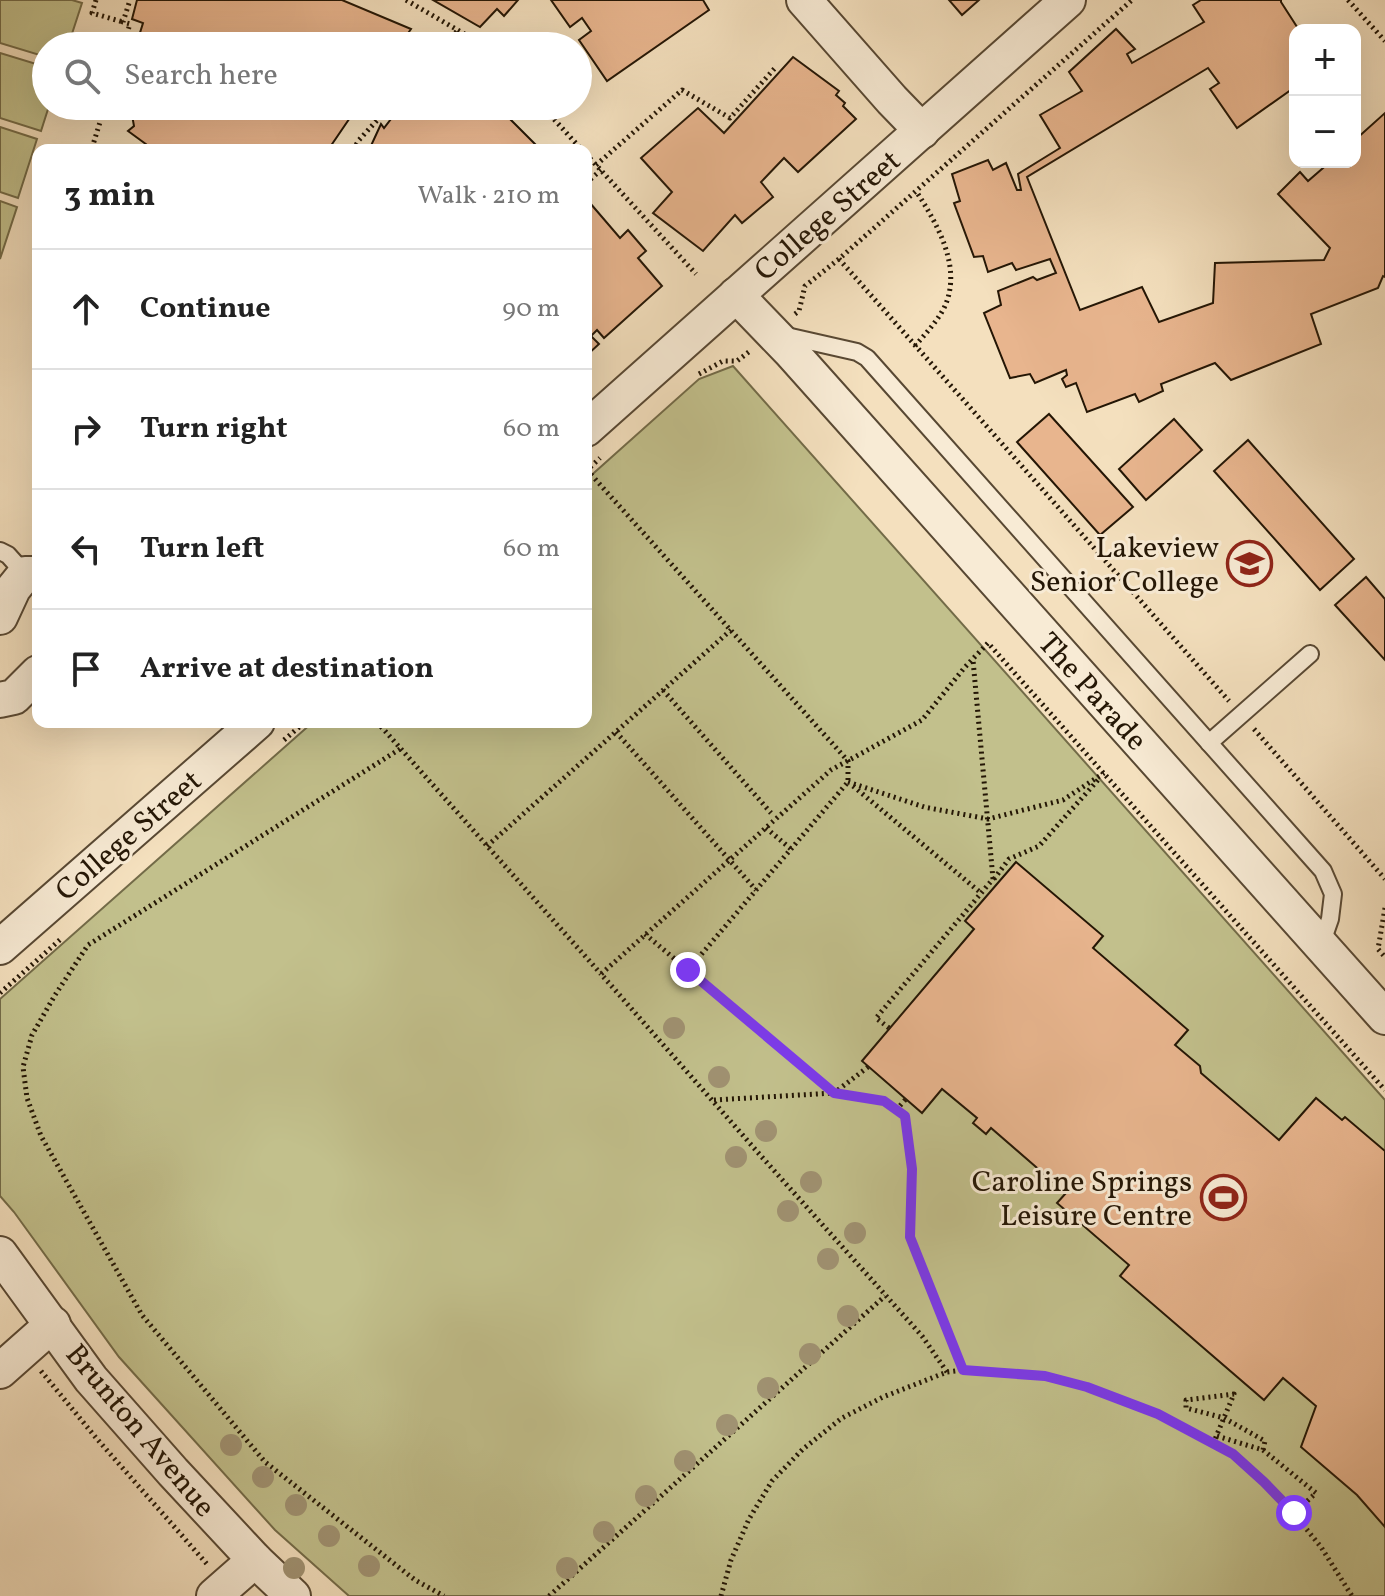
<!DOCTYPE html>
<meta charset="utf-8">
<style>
body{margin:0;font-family:Vollkorn,serif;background:#f2f2f2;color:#222}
.controls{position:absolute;right:24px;top:24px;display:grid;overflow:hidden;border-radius:16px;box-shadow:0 8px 32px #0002}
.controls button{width:72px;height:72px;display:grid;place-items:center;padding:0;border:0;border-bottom:2px solid #e0e0e0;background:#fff;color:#222;font:40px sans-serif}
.stop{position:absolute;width:24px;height:24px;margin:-18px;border:6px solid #7c3aed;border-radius:50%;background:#fff}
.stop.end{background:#7c3aed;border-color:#fff;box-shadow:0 2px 8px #0008}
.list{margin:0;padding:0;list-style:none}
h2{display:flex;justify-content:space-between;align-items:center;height:104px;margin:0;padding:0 32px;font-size:34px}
h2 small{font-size:26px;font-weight:400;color:#767676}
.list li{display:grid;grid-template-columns:52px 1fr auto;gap:24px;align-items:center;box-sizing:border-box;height:120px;padding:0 32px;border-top:2px solid #e0e0e0}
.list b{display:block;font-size:30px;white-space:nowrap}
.list em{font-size:26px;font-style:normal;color:#767676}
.icon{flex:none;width:44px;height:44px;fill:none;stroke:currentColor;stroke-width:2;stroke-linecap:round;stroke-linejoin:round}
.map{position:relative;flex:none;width:1385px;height:1596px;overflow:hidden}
.search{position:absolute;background:#fff;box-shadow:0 8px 32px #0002;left:32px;top:32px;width:560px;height:88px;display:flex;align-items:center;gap:20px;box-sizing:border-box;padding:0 28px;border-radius:44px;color:#767676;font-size:30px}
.panel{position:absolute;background:#fff;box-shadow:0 8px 32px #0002;left:32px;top:144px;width:560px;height:584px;border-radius:16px}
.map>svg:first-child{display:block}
.green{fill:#c2c08c;stroke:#736b48;stroke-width:2}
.building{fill:#e8b58e;stroke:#241605;stroke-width:2}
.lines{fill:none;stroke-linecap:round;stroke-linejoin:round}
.lane-casing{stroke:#584833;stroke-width:20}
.street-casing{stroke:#584833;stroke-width:38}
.path{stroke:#241605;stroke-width:5;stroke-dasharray:2 4;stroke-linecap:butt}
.lane{stroke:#f8ebd5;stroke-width:16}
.street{stroke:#f8ebd5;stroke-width:34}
.tree{fill:#a09272}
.route{stroke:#7c3aed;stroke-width:10}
.labels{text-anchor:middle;stroke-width:6;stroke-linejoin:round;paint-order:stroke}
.street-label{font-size:30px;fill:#241605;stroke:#f8ebd5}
.poi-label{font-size:30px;fill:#241605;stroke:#f8ebd5;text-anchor:end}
</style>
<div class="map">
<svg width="1385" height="1596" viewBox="0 0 1385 1596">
<rect width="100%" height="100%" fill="#f4e0be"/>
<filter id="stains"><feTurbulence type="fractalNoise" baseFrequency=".0025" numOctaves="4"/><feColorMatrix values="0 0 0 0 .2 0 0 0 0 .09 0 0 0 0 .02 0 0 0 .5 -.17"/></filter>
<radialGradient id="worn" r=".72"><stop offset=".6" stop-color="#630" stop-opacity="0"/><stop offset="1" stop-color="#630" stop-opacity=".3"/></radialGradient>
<g class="green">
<polygon points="0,0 72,0 82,3 68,46 46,46 46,57 0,43"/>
<polygon points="0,53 46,67 46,106 49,106 41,131 0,118"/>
<polygon points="0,127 37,139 18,198 0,192"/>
<polygon points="0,201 17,207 0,259"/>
<polygon points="733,366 1385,1100 1385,1596 349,1596 275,1530 119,1357 14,1212 0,1196 0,999 313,722 586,722 586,480 699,379"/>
</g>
<g class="building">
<polygon points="137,0 342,0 411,29 399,46 145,46 147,39 139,36 143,23 132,19"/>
<polygon points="433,0 518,0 504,16 497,9 480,27"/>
<polygon points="551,0 703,0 709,10 607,81 579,40 591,31 582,18 570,27"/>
<polygon points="949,0 979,0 962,15"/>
<polygon points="1201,0 1281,0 1281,2 1299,30 1295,30 1295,87 1237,128 1210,89 1219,83 1208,68 1027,177 1080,310 1142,287 1159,322 1213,303 1215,263 1324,260 1330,248 1278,194 1300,172 1308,181 1330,162 1355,162 1355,140 1385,113 1385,277 1383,276 1378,288 1311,314 1321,344 1231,380 1215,363 1161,384 1163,391 1139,402 1135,394 1087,412 1076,383 1066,387 1062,379 1067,375 1066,370 1035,383 1030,374 1010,378 984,313 1001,305 998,291 1033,277 1037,280 1056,273 1050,259 1016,270 1012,263 988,272 983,256 974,257 954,203 960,201 952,174 988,160 993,170 1006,163 1017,190 1021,190 1018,174 1060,148 1040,115 1082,91 1069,72 1116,29 1135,49 1127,54 1132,63 1204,22 1193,5"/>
<polygon points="793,57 839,91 836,95 845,103 843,106 856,119 798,172 784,158 761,182 773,197 742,223 735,215 703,251 653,213 672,192 641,158 698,108 724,133"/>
<polygon points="123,106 358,106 328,150 305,150 293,146 293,150 154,150 128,131 134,126 132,115"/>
<polygon points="401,106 500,106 510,119 541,150 369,150 381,124 384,128"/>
<polygon points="590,203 620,238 628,230 646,251 638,258 662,286 604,338 597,330 592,335 586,329 586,206"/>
<polygon points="590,335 599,344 586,356 586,339"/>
<polygon points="1049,414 1133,507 1100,535 1017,442"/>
<polygon points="1174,419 1202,450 1146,500 1119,469"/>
<polygon points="1248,440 1354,559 1320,590 1214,471"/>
<polygon points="1366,577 1385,599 1385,660 1335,605"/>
<polygon points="1016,862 1103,936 1093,948 1188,1030 1175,1045 1200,1066 1201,1073 1279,1140 1316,1098 1342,1120 1345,1117 1385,1151 1385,1527 1357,1495 1301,1447 1316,1406 1283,1378 1264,1400 1120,1276 1129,1265 1057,1203 1066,1193 991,1128 986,1134 973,1123 977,1118 942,1089 922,1113 862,1061 974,929 965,921"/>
</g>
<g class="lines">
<defs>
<g id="lane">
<polyline points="782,335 857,352 867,358 1323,871 1333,894 1330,919 1321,945"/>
<polyline points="0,551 8,555 25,574"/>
<polyline points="1209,743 1310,654"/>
</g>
<g id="street">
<polyline points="804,0 892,100 922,131"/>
<polyline points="736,295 791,352 1385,1017"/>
<polyline points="586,429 1068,0"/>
<polyline points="0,617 13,589 25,574 38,574"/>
<polyline points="0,700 14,697 38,673"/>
<polyline points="0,947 257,722"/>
<polyline points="0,1254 91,1379 173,1472 255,1560 293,1596"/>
<polyline points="0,1371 53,1324"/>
<polyline points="214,1596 255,1560"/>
</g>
</defs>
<use href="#lane" class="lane-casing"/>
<use href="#street" class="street-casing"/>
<g class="path">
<polyline points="96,0 92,13 123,22"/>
<polyline points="406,0 485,46"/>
<polyline points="1348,0 1385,41"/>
<polyline points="123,46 130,24 123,22 130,0"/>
<polyline points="443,46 458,30"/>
<polyline points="542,106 582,150"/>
<polyline points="92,148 105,106"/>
<polyline points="353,150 359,140 390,106"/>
<polyline points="586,154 696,274"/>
<polyline points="596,165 682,90 730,118 775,68"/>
<polyline points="586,183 601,170"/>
<polyline points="839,259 1229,701"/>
<polyline points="795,314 799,311 805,286 839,259 1132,0"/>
<path d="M915 346C925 334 935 324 943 310 964 270 938 225 916 191"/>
<polyline points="699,374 723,361 737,361 750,351"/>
<polyline points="587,470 848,761 848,782 688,970"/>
<polyline points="586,471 600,458"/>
<polyline points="663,690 771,813"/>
<polyline points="377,722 601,974"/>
<polyline points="1254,729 1385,879"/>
<polyline points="616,732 756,890"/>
<polyline points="284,740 305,722"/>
<polyline points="400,749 88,945 55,995 32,1035 23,1067 27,1098 41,1136 142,1315 265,1462 415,1580 444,1596"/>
<polyline points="848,782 924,807 988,819 1063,800 1104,773"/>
<polyline points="853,786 981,893"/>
<polyline points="766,828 791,849"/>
<polyline points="487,846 731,630"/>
<polyline points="994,879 1009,859 1039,846 1098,780"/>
<polyline points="1385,908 1378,949 1385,957"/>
<polyline points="645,934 834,1093 868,1067"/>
<polyline points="0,993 62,938"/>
<polyline points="889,1028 876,1018 993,879 973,660"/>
<polyline points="714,1100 834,1093 884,1101 905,1116 912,1169 910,1237 963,1370"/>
<polyline points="896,1110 906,1099"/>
<polyline points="41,1371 97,1439 207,1564"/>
<polyline points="947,1372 922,1336 761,1156 601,974 831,770 922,720 965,667 988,643 1385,1090"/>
<polyline points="1217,1436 1263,1450 1316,1493 1294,1513"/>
<polyline points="1213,1444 1234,1394 1186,1400 1186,1408 1224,1418 1265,1441 1263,1450"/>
<polyline points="549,1596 885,1296"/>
<polyline points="721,1596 731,1560 749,1519 772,1481 803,1449 842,1418 883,1397 947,1372 963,1370 1045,1376 1087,1387 1158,1414 1233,1454 1264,1482 1291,1510 1321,1547 1352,1596"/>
</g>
<use href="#lane" class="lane"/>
<use href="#street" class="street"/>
</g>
<g class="tree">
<circle cx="674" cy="1028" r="11"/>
<circle cx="719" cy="1077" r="11"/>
<circle cx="766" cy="1131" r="11"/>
<circle cx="736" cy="1157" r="11"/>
<circle cx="811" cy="1182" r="11"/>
<circle cx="788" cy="1211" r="11"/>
<circle cx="855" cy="1233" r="11"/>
<circle cx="828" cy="1259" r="11"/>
<circle cx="848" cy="1316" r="11"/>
<circle cx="810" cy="1354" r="11"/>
<circle cx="768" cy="1388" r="11"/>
<circle cx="727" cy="1425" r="11"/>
<circle cx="231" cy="1445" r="11"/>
<circle cx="685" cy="1461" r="11"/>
<circle cx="263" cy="1477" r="11"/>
<circle cx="646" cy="1496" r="11"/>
<circle cx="296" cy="1505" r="11"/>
<circle cx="604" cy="1532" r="11"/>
<circle cx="329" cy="1536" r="11"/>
<circle cx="369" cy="1566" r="11"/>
<circle cx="294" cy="1568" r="11"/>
<circle cx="567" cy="1568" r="11"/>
</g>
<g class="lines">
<polyline class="route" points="688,970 834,1093 884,1101 905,1116 912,1169 910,1237 963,1370 1045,1376 1087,1387 1158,1414 1233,1454 1264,1482 1294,1513"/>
</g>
<defs>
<symbol id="school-ring" viewBox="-11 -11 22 22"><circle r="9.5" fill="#f8ebd5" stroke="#8f2418" stroke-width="1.5"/><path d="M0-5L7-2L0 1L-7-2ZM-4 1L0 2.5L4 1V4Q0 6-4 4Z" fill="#8f2418"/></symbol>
<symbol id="stadium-ring" viewBox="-11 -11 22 22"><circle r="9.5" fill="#f8ebd5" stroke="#8f2418" stroke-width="1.5"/><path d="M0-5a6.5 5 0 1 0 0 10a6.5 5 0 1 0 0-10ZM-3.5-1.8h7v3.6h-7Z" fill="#8f2418"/></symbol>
</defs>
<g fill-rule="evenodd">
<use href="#school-ring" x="1224" y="538" width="51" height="51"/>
<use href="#stadium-ring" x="1198" y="1172" width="51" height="51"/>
</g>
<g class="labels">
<g class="street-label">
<text transform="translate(827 215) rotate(-41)" y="10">College Street</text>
<text transform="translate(1093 691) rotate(48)" y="10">The Parade</text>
<text transform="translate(128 835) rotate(-41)" y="10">College Street</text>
<text transform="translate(141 1430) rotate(50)" y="10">Brunton Avenue</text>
</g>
<g class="poi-label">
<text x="1219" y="557">Lakeview<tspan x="1219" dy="34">Senior College</tspan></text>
<text x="1192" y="1191">Caroline Springs<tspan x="1192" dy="34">Leisure Centre</tspan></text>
</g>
</g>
<rect width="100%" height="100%" filter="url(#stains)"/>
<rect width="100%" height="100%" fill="url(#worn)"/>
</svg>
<div class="controls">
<button>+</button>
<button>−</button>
</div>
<div class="stop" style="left:1294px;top:1513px"></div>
<div class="stop end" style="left:688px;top:970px"></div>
<div class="search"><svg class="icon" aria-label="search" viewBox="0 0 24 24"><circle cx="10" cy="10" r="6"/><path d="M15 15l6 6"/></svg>Search here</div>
<section class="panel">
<h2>3 min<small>Walk · 210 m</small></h2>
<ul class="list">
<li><svg class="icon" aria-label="ahead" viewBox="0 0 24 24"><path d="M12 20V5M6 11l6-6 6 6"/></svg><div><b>Continue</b></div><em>90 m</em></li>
<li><svg class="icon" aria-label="right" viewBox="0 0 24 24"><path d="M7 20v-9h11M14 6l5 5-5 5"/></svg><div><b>Turn right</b></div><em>60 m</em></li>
<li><svg class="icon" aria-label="left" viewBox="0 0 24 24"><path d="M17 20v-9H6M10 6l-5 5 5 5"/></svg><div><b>Turn left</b></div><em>60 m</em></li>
<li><svg class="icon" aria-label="arrive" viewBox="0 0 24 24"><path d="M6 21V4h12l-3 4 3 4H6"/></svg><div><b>Arrive at destination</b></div></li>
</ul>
</section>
</div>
